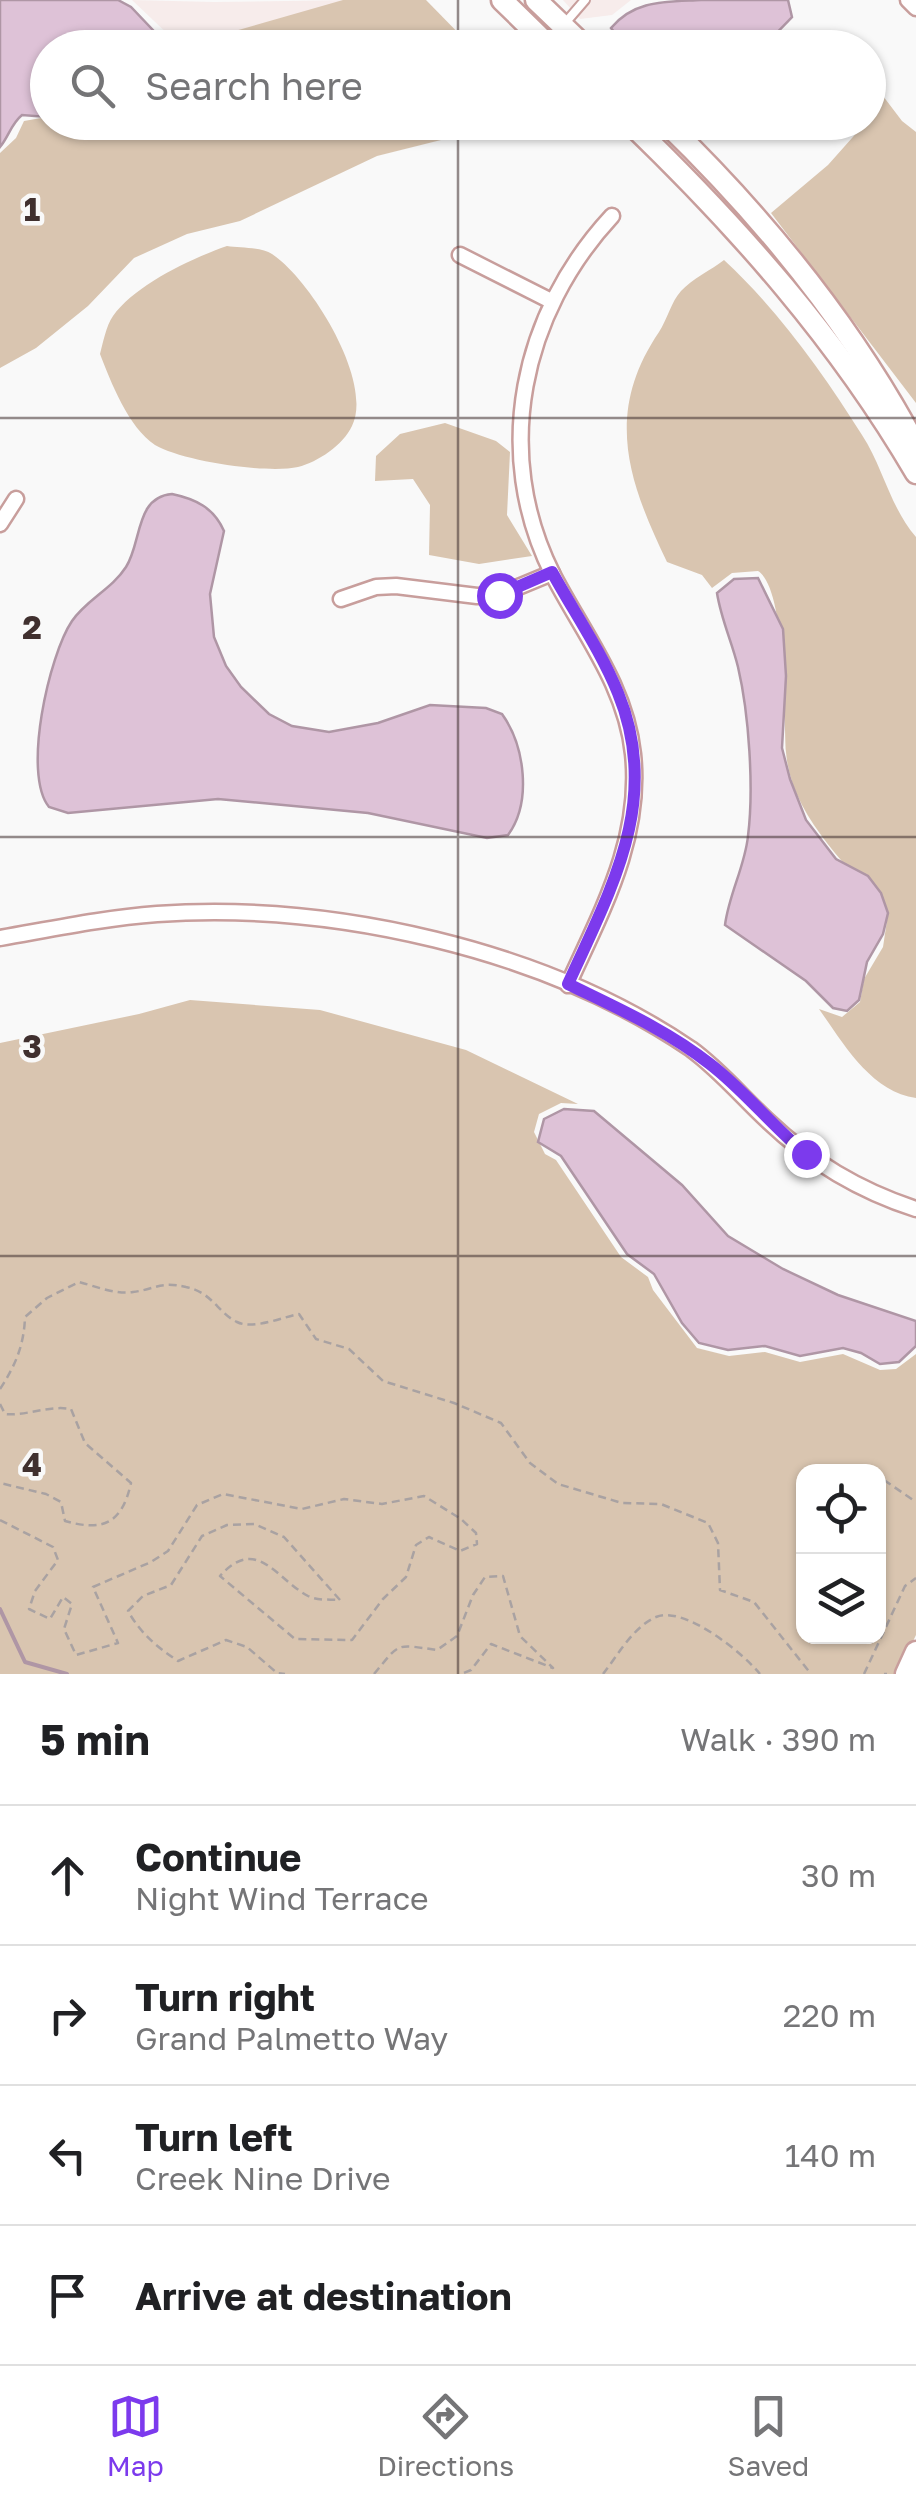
<!DOCTYPE html>
<meta charset="utf-8">
<style>
body{margin:0;font-family:"Golos Text",sans-serif;background:#f2f2f2;color:#202124}
.controls{position:absolute;right:30px;bottom:30px;display:grid;overflow:hidden;border-radius:20px;box-shadow:0 2px 8px #0004}
.controls button{width:90px;height:90px;display:grid;place-items:center;padding:0;border:0;border-bottom:2px solid #e0e0e0;background:#fff;color:#202124;font:50px sans-serif}
.stop{position:absolute;width:30px;height:30px;margin:-22px;border:8px solid #7c3aed;border-radius:50%;background:#fff}
.stop.end{background:#7c3aed;border-color:#fff;box-shadow:0 2px 10px #0008}
.list{margin:0;padding:0;list-style:none}
h2{display:flex;justify-content:space-between;align-items:center;height:130px;margin:0;padding:0 40px;font-size:42px}
h2 small{font-size:32px;font-weight:400;color:#757577}
.list li{display:grid;grid-template-columns:65px 1fr auto;gap:30px;align-items:center;box-sizing:border-box;height:140px;padding:0 40px;border-top:2px solid #e0e0e0}
.list b{display:block;font-size:38px;white-space:nowrap}
.list p{margin:0;font-size:32px;white-space:nowrap;color:#757577}
.list em{font-size:32px;font-style:normal;color:#757577}
.icon{flex:none;width:55px;height:55px;fill:none;stroke:currentColor;stroke-width:2;stroke-linecap:round;stroke-linejoin:round}
.map{position:relative;flex:none;width:916px;height:1674px;overflow:hidden}
.search{position:absolute;background:#fff;box-shadow:0 2px 8px #0004;left:30px;right:30px;top:30px;height:110px;display:flex;align-items:center;gap:25px;box-sizing:border-box;padding:0 35px;border-radius:55px;color:#757577;font-size:38px}
.sheet{height:690px;background:#fff}
nav{display:flex;justify-content:space-around;align-items:center;box-sizing:border-box;height:140px;border-top:2px solid #e0e0e0;background:#fff;font-size:28px;color:#757577}
nav a{display:grid;justify-items:center;gap:5px}
nav .on{color:#7c3aed}
.map>svg:first-child{display:block}
.built{fill:#f7eceb}
.green{fill:#d9c5b0;fill-rule:evenodd}
.water{fill:#dec2d7;stroke:#af96a5;stroke-width:2.5}
.lines{fill:none;stroke-linecap:round;stroke-linejoin:round}
.stream{stroke:#af96a5;stroke-width:4}
.lane-casing{stroke:#c89e9c;stroke-width:12}
.street-casing{stroke:#c89e9c;stroke-width:19}
.secondary-casing{stroke:#c89e9c;stroke-width:25}
.path{stroke:#a9a2a2;stroke-width:2.5;stroke-dasharray:8 5;stroke-linecap:butt}
.lane{stroke:#fff;stroke-width:8}
.street{stroke:#fff;stroke-width:14}
.secondary{stroke:#fff;stroke-width:20}
.route{stroke:#7c3aed;stroke-width:12}
.grid{fill:none;stroke:#40302f;stroke-width:2.5;stroke-opacity:0.55}
.grid-label{font-size:32px;text-anchor:middle;font-weight:bold;fill:#40302f;stroke:#f9f9f9;stroke-width:9;stroke-linejoin:round;paint-order:stroke}
</style>
<div class="map">
<svg width="916" height="1674" viewBox="0 0 916 1674">
<rect width="100%" height="100%" fill="#f9f9f9"/>
<g class="built">
<polygon points="132,0 214,2 350,0 207,48 177,47 174,40"/>
<polygon points="563,0 631,0 612,15 580,19"/>
</g>
<g class="green">
<polygon points="343,0 426,0 472,47 179,47"/>
<polygon points="883,96 902,121 916,132 916,403 771,213 828,165 860,129 862,123 868,122 869,111"/>
<polygon points="41,118 47,119 48,122 486,123 449,138 377,156 240,221 187,234 134,258 88,306 36,348 0,368 0,153 16,138 24,121"/>
<path d="M227 246C240 248 262 247 272 254 310 279 374 381 352 426 343 445 318 462 298 467 267 474 182 461 155 445 128 427 111 382 100 354 103 343 106 326 113 316 135 285 192 258 227 246Z"/>
<path d="M724 260C778 310 823 373 862 435 883 467 890 507 916 537V1098C871 1092 843 1043 819 1009L842 1017 860 1002 864 979 883 947 888 914C849 866 791 817 786 752 784 717 786 588 758 571L732 573 712 588 702 575 667 562C628 481 604 413 659 332 667 320 671 302 681 291 692 279 711 270 724 260Z"/>
<polygon points="445,423 496,441 510,452 507,515 532,556 479,564 429,555 430,505 413,479 375,481 376,456 400,434"/>
<path d="M190 1000 320 1010 466 1050 578 1104 561 1103 539 1114 534 1132 545 1154 556 1160 621 1257 648 1277 653 1290 697 1348 729 1356 765 1352 800 1362 843 1354 880 1370 896 1369 916 1354V1635L897 1674H0V1043L139 1014ZM804 1472H878V1636H804Z"/>
</g>
<g class="water">
<path d="M0 0H118L131 7 169 47 48 48 47 117 22 115C11 124 9 136 0 147Z"/>
<path d="M701 0H788L792 17 763 47H625L611 28C634 0 664 2 701 0Z"/>
<path d="M172 494C196 499 214 508 224 531L210 594 214 637 226 666 241 687 269 714 292 726 329 732 378 723 430 705 486 708 502 714C525 746 532 802 508 835L487 838 368 813 218 799 68 813 49 807C22 774 49 655 72 621 86 600 112 589 126 567 142 542 135 497 172 494Z"/>
<path d="M758 578 783 629 786 676 782 748 790 779 806 820 836 859 868 876 881 893 888 913 883 934 867 962 859 1000 847 1011 833 1008 806 981 725 925C729 894 745 866 748 836 754 788 749 714 738 667 732 642 721 619 717 593L734 579Z"/>
<polygon points="564,1109 594,1111 682,1185 728,1236 783,1269 838,1295 916,1321 916,1346 899,1362 880,1364 861,1353 843,1348 800,1356 765,1346 728,1350 699,1343 682,1323 654,1274 627,1254 561,1156 538,1142 544,1119"/>
</g>
<g class="lines">
<polyline class="stream" points="0,1609 25,1662 67,1674"/>
<defs>
<polyline id="lane" points="547,44 585,0"/>
<g id="street">
<polyline points="908,0 916,8"/>
<polyline points="460,255 551,301"/>
<polyline points="0,524 16,499"/>
<polyline points="341,599 376,587 396,586 477,596 499,595 552,573"/>
<path d="M0 938C52 929 104 918 157 914 333 902 544 949 691 1049 720 1070 742 1097 768 1121 811 1162 860 1191 916 1209"/>
<path d="M568 985C602 910 642 839 633 754 626 686 583 633 553 575 491 452 522 313 612 216"/>
</g>
<g id="secondary">
<polyline points="502,0 551,48"/>
<polyline points="536,0 586,48"/>
<path d="M629 122C739 228 839 341 916 473"/>
<path d="M665 122C763 217 852 326 916 446"/>
<polyline points="906,1674 916,1652"/>
</g>
</defs>
<use href="#lane" class="lane-casing"/>
<use href="#street" class="street-casing"/>
<use href="#secondary" class="secondary-casing"/>
<g class="path">
<path d="M0 1389C15 1366 24 1346 25 1317L47 1298 79 1282C95 1286 116 1295 133 1292 157 1289 159 1281 186 1287 212 1292 218 1313 237 1322 253 1330 283 1317 299 1314L316 1339 349 1349 383 1381 454 1403 501 1423 530 1463 558 1484 622 1503 661 1504 708 1523 718 1543 720 1590 754 1602 811 1674"/>
<path d="M0 1404 5 1414C28 1416 48 1405 71 1409L85 1443 131 1483C122 1523 104 1532 65 1521L61 1502 46 1494 0 1483"/>
<polyline points="884,1480 916,1502"/>
<path d="M0 1520 53 1547 58 1560 35 1591 29 1609 50 1619 63 1597 72 1604 64 1629 76 1655 118 1643 93 1587 151 1562 168 1551 197 1505 223 1494 302 1509 344 1499 382 1504 424 1496 461 1519 476 1533 477 1544 460 1551 429 1537 416 1545 406 1577 383 1599 352 1640 295 1639 220 1576C257 1535 276 1579 308 1596 318 1601 330 1599 340 1600L284 1537 254 1524 227 1525 202 1536 171 1585 143 1596 128 1611C141 1634 157 1647 178 1661L226 1640 247 1647 277 1673 285 1674"/>
<path d="M374 1674C401 1642 394 1644 437 1650L457 1636 473 1595 485 1577 503 1576 520 1636 553 1668 491 1644 471 1670 461 1674"/>
<path d="M603 1674C618 1655 633 1627 656 1617 684 1605 743 1653 760 1674"/>
<polyline points="864,1674 905,1586 916,1578"/>
<polyline points="884,1674 887,1674"/>
</g>
<use href="#lane" class="lane"/>
<use href="#street" class="street"/>
<use href="#secondary" class="secondary"/>
</g>
<g class="lines">
<path class="route" d="M499 595 552 572C574 612 601 651 618 693 662 800 611 889 568 984 617 1008 667 1030 710 1064 744 1090 772 1126 806 1154"/>
</g>
<path class="grid" d="M458 0V48M458 122V1674M0 418H916M0 837H916M0 1256H916"/>
<g class="grid-label">
<text x="32" y="221">1</text>
<text x="32" y="639">2</text>
<text x="32" y="1058">3</text>
<text x="32" y="1476">4</text>
</g>
</svg>
<div class="controls">
<button><svg class="icon" aria-label="locate" viewBox="0 0 24 24"><circle cx="12" cy="12" r="6"/><path d="M12 2v4M12 18v4M2 12h4M18 12h4"/></svg></button>
<button><svg class="icon" aria-label="layers" viewBox="0 0 24 24"><path d="M12 4l9 5-9 5-9-5zM3 14l9 5 9-5"/></svg></button>
</div>
<div class="stop" style="left:499px;top:595px"></div>
<div class="stop end" style="left:806px;top:1154px"></div>
<div class="search"><svg class="icon" aria-label="search" viewBox="0 0 24 24"><circle cx="10" cy="10" r="6"/><path d="M15 15l6 6"/></svg>Search here</div>
</div>
<section class="sheet">
<h2>5 min<small>Walk · 390 m</small></h2>
<ul class="list">
<li><svg class="icon" aria-label="ahead" viewBox="0 0 24 24"><path d="M12 20V5M6 11l6-6 6 6"/></svg><div><b>Continue</b><p>Night Wind Terrace</p></div><em>30 m</em></li>
<li><svg class="icon" aria-label="right" viewBox="0 0 24 24"><path d="M7 20v-9h11M14 6l5 5-5 5"/></svg><div><b>Turn right</b><p>Grand Palmetto Way</p></div><em>220 m</em></li>
<li><svg class="icon" aria-label="left" viewBox="0 0 24 24"><path d="M17 20v-9H6M10 6l-5 5 5 5"/></svg><div><b>Turn left</b><p>Creek Nine Drive</p></div><em>140 m</em></li>
<li><svg class="icon" aria-label="arrive" viewBox="0 0 24 24"><path d="M6 21V4h12l-3 4 3 4H6"/></svg><div><b>Arrive at destination</b></div></li>
</ul>
</section>
<nav>
<a class="on"><svg class="icon" aria-label="map" viewBox="0 0 24 24"><path d="M3 6l6-2 6 2 6-2v14l-6 2-6-2-6 2zM9 4v14M15 6v14"/></svg>Map</a>
<a><svg class="icon" aria-label="directions" viewBox="0 0 24 24"><path d="M12 3l9 9-9 9-9-9zM9 14v-3h6M13 9l2 2-2 2"/></svg>Directions</a>
<a><svg class="icon" aria-label="saved" viewBox="0 0 24 24"><path d="M7 4h10v16l-5-4-5 4z"/></svg>Saved</a>
</nav>
